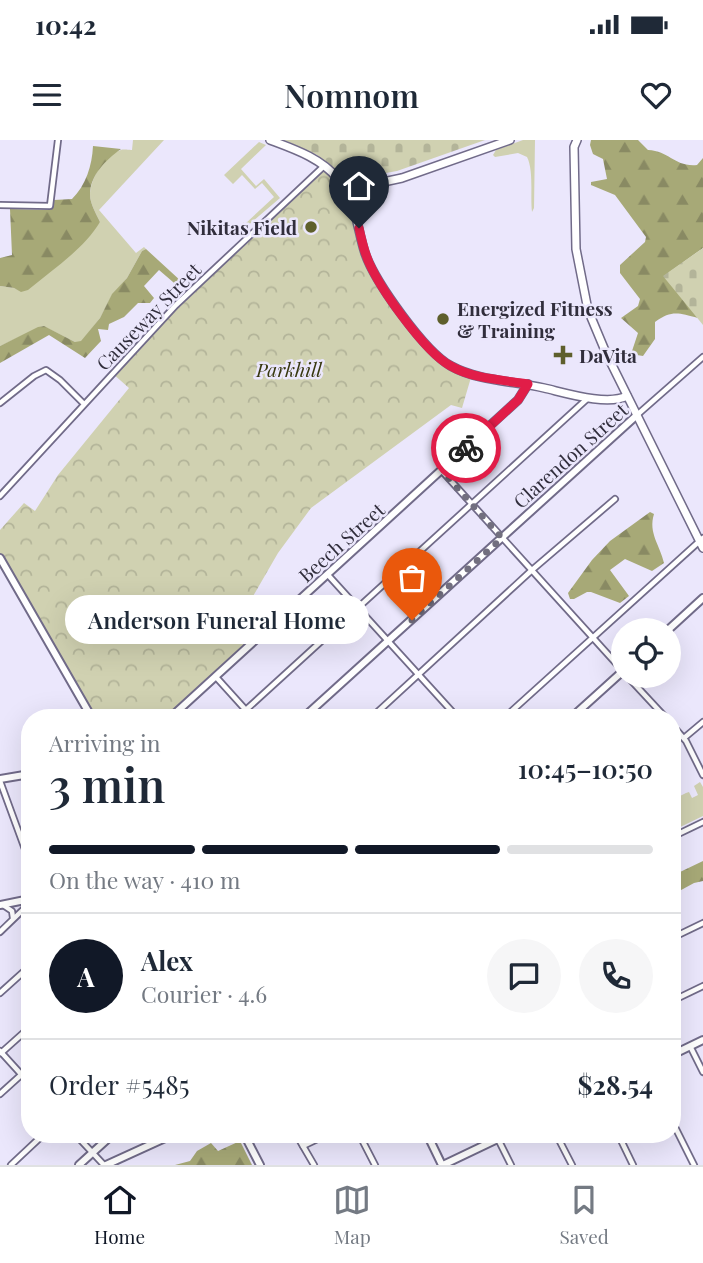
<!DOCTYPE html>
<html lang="en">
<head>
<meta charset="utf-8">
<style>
	:root { --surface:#fff; --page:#f6f6f7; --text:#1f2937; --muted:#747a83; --line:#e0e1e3; --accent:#111827 }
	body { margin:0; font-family:"Playfair Display",serif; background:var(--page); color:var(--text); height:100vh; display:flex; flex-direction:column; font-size:26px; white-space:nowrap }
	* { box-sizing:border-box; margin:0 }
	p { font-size:23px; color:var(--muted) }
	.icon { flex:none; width:38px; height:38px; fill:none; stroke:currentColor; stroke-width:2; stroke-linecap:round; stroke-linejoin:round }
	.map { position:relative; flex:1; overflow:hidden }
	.drawer { position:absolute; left:21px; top:569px; width:660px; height:434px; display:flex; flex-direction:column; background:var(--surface); border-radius:28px; box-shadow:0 7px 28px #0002 }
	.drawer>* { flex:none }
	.controls { position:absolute; left:611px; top:478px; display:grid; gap:14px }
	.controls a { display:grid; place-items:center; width:70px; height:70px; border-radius:50%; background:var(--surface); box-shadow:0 7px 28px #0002; font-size:35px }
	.pin { position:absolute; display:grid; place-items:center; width:60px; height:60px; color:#fff; margin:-72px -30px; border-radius:50% 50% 50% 0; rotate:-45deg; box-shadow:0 0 7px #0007 }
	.pin .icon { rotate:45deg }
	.courier { position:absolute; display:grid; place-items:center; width:70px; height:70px; margin:-35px; border:5px solid #e11d48; border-radius:50%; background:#fff; color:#222; box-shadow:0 2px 9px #0007 }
	.bubble { position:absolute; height:49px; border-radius:24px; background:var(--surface); box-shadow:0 7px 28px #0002; font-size:23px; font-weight:600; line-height:49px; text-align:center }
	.headline em { font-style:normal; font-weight:600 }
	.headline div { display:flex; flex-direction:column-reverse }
	.headline { display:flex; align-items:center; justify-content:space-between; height:119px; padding:0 28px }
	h1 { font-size:46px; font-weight:600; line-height:52px }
	.bar { display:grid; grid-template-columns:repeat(4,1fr); gap:10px 7px; align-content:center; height:84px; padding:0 28px }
	.bar i { height:9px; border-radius:5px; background:var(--line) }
	.bar .selected { background:var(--accent) }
	.bar p { grid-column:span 4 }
	.line { display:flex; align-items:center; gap:18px; padding:0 28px; border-top:2px solid var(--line) }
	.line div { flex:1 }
	.round { display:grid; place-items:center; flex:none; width:74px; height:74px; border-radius:37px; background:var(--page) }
	.status { display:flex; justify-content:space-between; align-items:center; height:49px; padding:0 35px; background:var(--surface); direction:ltr }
	.status svg { height:19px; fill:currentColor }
	header { display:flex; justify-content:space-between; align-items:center; height:91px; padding:0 28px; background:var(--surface); font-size:32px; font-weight:600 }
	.tab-bar { display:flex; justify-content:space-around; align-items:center; height:98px; border-top:2px solid var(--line); background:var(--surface); font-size:19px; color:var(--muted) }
	.tab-bar a { display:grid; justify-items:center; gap:4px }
	.tab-bar .selected { color:var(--accent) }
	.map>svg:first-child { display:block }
</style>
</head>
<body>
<div class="status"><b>10:42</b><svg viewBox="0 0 49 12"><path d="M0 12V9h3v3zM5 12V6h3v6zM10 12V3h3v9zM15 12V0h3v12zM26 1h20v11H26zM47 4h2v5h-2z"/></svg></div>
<header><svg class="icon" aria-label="menu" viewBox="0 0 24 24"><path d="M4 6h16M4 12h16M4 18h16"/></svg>Nomnom<svg class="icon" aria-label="heart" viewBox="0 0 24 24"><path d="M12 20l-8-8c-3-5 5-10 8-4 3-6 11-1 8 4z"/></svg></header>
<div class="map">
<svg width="703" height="1025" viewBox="0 0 703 1025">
	<defs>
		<pattern id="forest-firs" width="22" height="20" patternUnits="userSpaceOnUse" patternTransform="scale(1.75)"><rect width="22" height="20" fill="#a7a977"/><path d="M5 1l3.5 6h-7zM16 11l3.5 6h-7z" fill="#898a63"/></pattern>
		<pattern id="cemetery-stones" width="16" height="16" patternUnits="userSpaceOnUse" patternTransform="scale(1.75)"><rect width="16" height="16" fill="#d0d1b1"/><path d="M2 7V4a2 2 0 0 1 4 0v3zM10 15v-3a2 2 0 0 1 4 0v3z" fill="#b3b499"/></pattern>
		<pattern id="park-crowns" width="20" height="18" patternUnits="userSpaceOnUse" patternTransform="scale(1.75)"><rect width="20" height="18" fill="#d0d1b1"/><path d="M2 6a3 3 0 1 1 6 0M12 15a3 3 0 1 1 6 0" fill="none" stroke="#b3b499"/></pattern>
	</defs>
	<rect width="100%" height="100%" fill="#ebe7fc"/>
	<g fill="#d0d1b1">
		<path d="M133,0h31l-65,70 37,43 8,-6 2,2 -4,2 -15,27 -15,17 -12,23 -19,24h-6l-32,-16 -43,20v-60l14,2 7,3 79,-69c-4,-8 -10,-19 -10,-27 0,-16 15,-41 31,-45 1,-1 10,0 11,0z"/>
		<path d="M523,0h12l-1,68 -2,4c-2,-16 2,-41 -5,-55l-9,-4 -23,4 -2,-2 3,-5z"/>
		<path d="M259,2l7,3 -25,24 15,17 8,-7 16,19 -35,30 -2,-6 2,2 29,-27 -12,-14 -7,6 -13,-14 -9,9 -9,-9z"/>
		<path d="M700,642l3,5v29l-29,14 -2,-12 3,-2 -3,-5v-11l14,-7 3,-1 3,6 6,-3 -4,-9z"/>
	</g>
	<g fill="url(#forest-firs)">
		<path d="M591,0h47l10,10c22,1 26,17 49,15l6,-7v90l-39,28 34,42c-20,-5 -26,-8 -43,4v17l-12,17 -12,-2 7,-21 -17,-15 17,-12 2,-7 -20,-26v-8l25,-23 1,-5 -31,-42 -24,-10v-3l16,-3 -4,-20 -10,-5 -3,-9z"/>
		<path d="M93,6l28,3c-15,11 -31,26 -31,46 0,8 6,19 10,27 -16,27 -48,48 -72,68l-7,2 -7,-4 -14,-2v-28l12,-3 -2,-46 40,1 3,-3 1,-7 18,-1c14,-14 20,-33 21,-53z"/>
		<path d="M146,109l36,33 -2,6 -21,-18 -15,16 10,12 -4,5h-12l-14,14 -15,7 -1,6 -10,-1 3,12 -16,17 -36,-23 -49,28v-17l38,-19 6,-1 31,16 6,-1 19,-23 12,-24 15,-16 15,-27z"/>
		<path d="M650,372l4,2c-6,19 6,31 10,49l-12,8 -27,-12 -15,11 19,26 -9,7 -29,-11h-4l-13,7h-4l-2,-6 24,-33 18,-19z"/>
		<path d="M703,721v20l-9,2 -22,12v-27l8,4z"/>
		<path d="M240,1001l12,24h-77l15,-4 7,-10 14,-8 7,8z"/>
	</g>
	<g fill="url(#cemetery-stones)">
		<path d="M284,0h201l-88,31 -39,7 -20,-4 -21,-19z"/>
		<path d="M703,108v77l-40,-49z"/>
	</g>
	<path fill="url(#park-crowns)" d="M325,25l15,16 22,61 18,41 61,76 31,15 -10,34 -11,-3 -140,103 -33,45 -26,45 25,22 -107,97h-78l-92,-159v-28l24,-27 11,8 23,-36 71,-87 -17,-15 77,-80z"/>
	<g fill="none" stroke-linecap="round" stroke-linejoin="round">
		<defs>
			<g id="minor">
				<path d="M0,65l50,1 8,-66"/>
				<path d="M0,263l34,-27 12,-6 14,10 23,23"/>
				<path d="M637,275l66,-58"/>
				<path d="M442,331l181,200"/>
				<path d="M0,356l176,-191 148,-139"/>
				<path d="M328,435l130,143"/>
				<path d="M627,536l39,42"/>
				<path d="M216,537l37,41"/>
				<path d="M237,578l351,-320"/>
				<path d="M371,578l161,-148 83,-71"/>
				<path d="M504,578l199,-180"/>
				<path d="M672,585l14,16 17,34"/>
				<path d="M684,598l19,-16"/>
				<path d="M0,641l30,82"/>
				<path d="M672,697l31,-15"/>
				<path d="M3,765l9,6 1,7"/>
				<path d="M0,792l30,-29"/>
				<path d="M672,798l31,-15"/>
				<path d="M0,853l30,-27"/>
				<path d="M672,861l31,-15"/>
				<path d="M690,906l13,26"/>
				<path d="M0,911l30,33"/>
				<path d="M1,913l29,-26"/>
				<path d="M0,954l21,-19"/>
				<path d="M672,981l22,44"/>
				<path d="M75,994l29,31"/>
				<path d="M296,994l18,31"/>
				<path d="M359,994l16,31"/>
				<path d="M556,994l16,31"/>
				<path d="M618,994l15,31"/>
				<path d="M498,999l13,26"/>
				<path d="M303,1006l25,-12"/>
				<path d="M11,1025l33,-31"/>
			</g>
			<g id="tertiary">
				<path d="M0,418l92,160"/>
				<path d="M668,490l35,-32"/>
				<path d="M170,578l348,-318 10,-16"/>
				<path d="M303,578l334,-303"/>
				<path d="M571,578l52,-47"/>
				<path d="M0,639l30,-5"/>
				<path d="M0,765l30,-6"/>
				<path d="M672,915l31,-15"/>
				<path d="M244,994l16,31"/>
				<path d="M427,994l15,31"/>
				<path d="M79,1025l34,-31"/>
				<path d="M106,1025l68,-31"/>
				<path d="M443,1025l65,-31"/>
			</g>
			<g id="secondary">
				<path d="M270,0c24,9 51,18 68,39 18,21 19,49 27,74 10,29 60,99 86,113 27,15 63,15 93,22 22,5 63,18 83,8"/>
				<path d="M577,0l-3,7 2,102 12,61 18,43 97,195"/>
				<path d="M346,50l56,-12 108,-38"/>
			</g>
		</defs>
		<use href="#minor" stroke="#716b89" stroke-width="8"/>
		<use href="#tertiary" stroke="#716b89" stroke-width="10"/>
		<use href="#secondary" stroke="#716b89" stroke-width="10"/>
		<use href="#minor" stroke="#fff" stroke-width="4.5"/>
		<use href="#tertiary" stroke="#fff" stroke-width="6"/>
		<use href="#secondary" stroke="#fff" stroke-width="7"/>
	</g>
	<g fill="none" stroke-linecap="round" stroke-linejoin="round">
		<path stroke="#726f7f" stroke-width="7" stroke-dasharray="0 12.6" d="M412,480l90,-82 -60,-67 24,-23"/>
		<path stroke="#e11d48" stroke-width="9" d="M359,88c3,14 6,28 13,41 13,26 53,82 77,96 23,14 54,15 79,19l-10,16 -52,48"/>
	</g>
	<g fill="#5e5f2c" stroke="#ebe7fc" stroke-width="2.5">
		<circle cx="311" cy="87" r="7"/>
		<circle cx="443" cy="179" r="7"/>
		<path d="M559.5 204.5h7v7h7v7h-7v7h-7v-7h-7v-7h7z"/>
	</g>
	<g text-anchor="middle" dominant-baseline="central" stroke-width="5" stroke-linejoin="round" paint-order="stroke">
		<g font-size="19" font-weight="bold" fill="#312e3c" stroke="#ebe7fc" text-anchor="start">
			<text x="297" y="87" text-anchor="end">Nikitas Field</text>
			<text x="457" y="168">Energized Fitness<tspan x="457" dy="22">&amp; Training</tspan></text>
			<text x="579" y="215">DaVita</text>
		</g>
		<g font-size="19" fill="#312e3c" stroke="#ebe7fc">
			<text transform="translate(148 176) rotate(-46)">Causeway Street</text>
			<text transform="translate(570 315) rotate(-42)">Clarendon Street</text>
			<text transform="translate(341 402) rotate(-42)">Beech Street</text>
		</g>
		<g font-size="19" font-style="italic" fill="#383810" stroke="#ebe7fc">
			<text x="289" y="229">Parkhill</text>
		</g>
	</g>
</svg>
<div class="controls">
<a><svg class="icon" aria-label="locate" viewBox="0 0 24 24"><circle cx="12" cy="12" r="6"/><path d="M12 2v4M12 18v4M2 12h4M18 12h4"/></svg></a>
</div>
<div class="pin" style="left:412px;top:480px;background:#ea580c"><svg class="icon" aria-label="bag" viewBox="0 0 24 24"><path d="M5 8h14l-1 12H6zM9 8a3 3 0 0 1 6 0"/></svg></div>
<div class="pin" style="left:359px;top:88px;background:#1f2937"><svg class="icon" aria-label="home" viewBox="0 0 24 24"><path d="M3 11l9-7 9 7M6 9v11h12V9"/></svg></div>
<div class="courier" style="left:466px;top:308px"><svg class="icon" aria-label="bike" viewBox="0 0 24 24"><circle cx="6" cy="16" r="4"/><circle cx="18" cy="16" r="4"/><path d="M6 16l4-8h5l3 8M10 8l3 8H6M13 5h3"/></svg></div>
<div class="bubble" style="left:65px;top:455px;width:304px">Anderson Funeral Home</div>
<section class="drawer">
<div class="headline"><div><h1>3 min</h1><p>Arriving in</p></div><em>10:45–10:50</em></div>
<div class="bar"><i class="selected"></i><i class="selected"></i><i class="selected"></i><i></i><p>On the way · 410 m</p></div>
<div class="line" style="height:126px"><b class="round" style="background:var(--accent);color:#fff">A</b><div><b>Alex</b><p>Courier · 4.6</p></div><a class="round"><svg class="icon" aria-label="chat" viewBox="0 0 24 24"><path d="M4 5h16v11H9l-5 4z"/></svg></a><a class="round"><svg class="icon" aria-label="phone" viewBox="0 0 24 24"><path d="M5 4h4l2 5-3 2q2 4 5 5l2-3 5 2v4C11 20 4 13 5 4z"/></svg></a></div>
<div class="line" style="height:91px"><div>Order #5485</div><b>$28.54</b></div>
</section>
</div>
<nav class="tab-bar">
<a class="selected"><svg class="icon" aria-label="home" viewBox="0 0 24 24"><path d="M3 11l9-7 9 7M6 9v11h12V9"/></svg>Home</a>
<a><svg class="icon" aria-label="map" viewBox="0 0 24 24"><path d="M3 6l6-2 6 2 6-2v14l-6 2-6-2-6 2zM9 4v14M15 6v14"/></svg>Map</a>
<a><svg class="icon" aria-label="saved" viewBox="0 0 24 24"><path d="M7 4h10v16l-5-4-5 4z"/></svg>Saved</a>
</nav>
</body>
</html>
